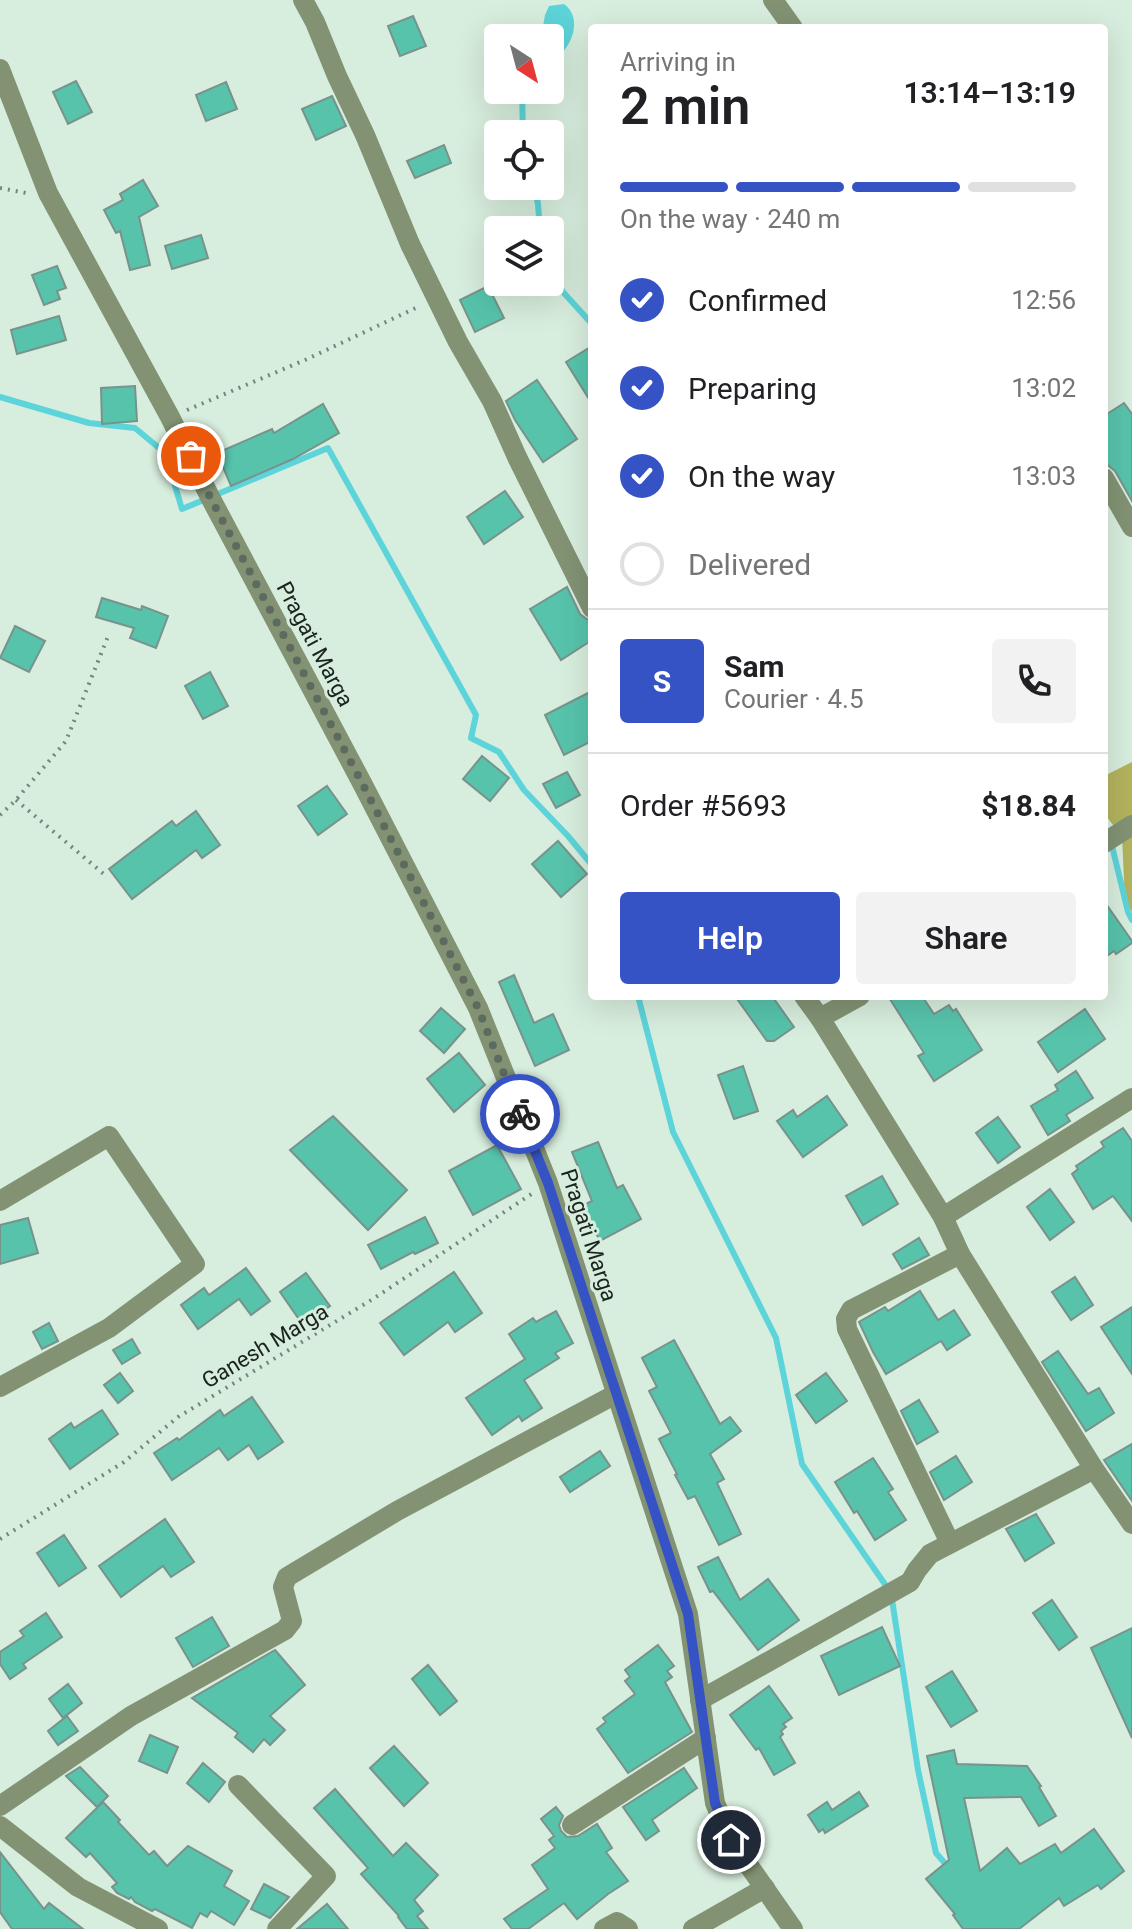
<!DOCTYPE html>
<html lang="en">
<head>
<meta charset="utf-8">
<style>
	:root { --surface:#fff; --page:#f2f2f2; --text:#202124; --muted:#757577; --line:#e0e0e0; --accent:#3653c5 }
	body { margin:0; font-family:Roboto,sans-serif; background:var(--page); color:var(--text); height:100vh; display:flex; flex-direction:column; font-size:30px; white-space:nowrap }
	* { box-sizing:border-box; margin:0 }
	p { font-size:26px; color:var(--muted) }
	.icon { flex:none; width:44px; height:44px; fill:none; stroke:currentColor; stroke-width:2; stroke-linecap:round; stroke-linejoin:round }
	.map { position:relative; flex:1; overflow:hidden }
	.details { position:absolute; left:588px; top:24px; width:520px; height:976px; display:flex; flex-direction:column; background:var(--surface); border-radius:8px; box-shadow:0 8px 32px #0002 }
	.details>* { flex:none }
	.needle { width:52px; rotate:144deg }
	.fabs { position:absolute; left:484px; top:24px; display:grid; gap:16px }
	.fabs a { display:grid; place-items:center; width:80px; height:80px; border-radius:8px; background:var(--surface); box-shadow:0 8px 32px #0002; font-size:40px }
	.pin { position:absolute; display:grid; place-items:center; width:68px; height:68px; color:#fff; margin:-34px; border:4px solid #fff; border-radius:50%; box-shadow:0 2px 8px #0007 }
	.courier { position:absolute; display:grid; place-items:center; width:80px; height:80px; margin:-40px; border:6px solid #3653c5; border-radius:50%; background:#fff; color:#222; box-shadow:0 2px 10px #0007 }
	.overview em { font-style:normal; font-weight:600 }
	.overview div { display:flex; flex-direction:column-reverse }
	.overview { display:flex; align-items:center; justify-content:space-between; height:136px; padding:0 32px }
	h1 { font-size:52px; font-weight:600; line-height:60px }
	.bar { display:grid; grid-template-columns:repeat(4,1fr); gap:12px 8px; align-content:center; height:96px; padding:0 32px }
	.bar i { height:10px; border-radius:6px; background:var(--line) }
	.bar .current { background:var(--accent) }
	.bar p { grid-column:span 4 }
	.line { display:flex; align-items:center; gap:20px; padding:0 32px; border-top:2px solid var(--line) }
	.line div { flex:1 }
	.round { display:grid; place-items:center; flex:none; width:84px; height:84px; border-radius:8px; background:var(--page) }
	ol { padding:0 32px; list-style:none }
	li { display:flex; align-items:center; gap:24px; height:88px }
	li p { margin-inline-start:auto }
	li .icon { padding:8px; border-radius:50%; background:var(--accent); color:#fff; stroke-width:4 }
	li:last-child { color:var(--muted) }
	li i { width:44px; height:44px; border:4px solid var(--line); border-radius:50% }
	.cta { display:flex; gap:16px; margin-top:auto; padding:16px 32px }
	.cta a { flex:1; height:92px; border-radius:8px; background:var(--accent); color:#fff; font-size:32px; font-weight:600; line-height:92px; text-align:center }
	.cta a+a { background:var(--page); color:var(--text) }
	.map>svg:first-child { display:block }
</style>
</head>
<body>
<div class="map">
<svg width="1132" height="1929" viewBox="0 0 1132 1929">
	<rect width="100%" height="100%" fill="#d7eddd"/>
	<path fill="#b3b25e" d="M1132,762v150l-7,-11 -3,-64 -18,-24v-37z"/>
	<path fill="#5dd4d9" d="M564,4c21,15 6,49 -14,58v-24h-9l4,-23 4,-9z"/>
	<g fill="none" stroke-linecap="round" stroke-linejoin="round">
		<g stroke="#5dd4d9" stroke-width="6">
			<path d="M522,90l1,44"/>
			<path d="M534,186l4,18 2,26"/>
			<path d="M550,264l13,28 29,32"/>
			<path d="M0,397l89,26 46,5 30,25 17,56 146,-61 148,267 -5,23 28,14 25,38 44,46 24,29"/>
			<path d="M1112,846l16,66 4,8"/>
			<path d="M638,996l35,136 103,206 26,126 89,129 27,177 18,83 14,16"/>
		</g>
	</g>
	<g fill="#57c3ab" stroke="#78938c" stroke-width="2">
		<path d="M413,16l13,30 -26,10 -12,-30z"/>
		<path d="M76,81l16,31 -24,12 -15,-32z"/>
		<path d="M226,82l11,27 -31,12 -10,-26z"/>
		<path d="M332,96l14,30 -30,14 -14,-31z"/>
		<path d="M444,145l7,18 -36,15 -8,-17z"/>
		<path d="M143,180l15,26 -19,11 11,48 -20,5 -10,-39 -4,2 -12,-23 19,-10 -3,-6z"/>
		<path d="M201,235l7,23 -36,11 -7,-23z"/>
		<path d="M57,266l9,22 -9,3 3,8 -16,6 -12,-30z"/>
		<path d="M488,286l16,32 -29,14 -15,-32z"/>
		<path d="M59,316l7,24 -49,14 -6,-24z"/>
		<path d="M592,346v58l-26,-42z"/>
		<path d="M537,380l40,59 -34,23 -28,-42 -9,-19z"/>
		<path d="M135,386l2,35 -35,3 -1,-36z"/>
		<path d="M1124,403l8,11v87l-17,-30 -11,-9v-46z"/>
		<path d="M323,404l16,29 -46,26 -62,27 -14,-33 55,-24 2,4z"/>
		<path d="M505,491l18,26 -39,27 -17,-27z"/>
		<path d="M567,587l13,27 8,6 4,7v13l-31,20 -31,-51z"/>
		<path d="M102,598l39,12 1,-4 26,10 -12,32 -26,-10 4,-10 -38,-11z"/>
		<path d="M15,626l30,15 -16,31 -29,-14z"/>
		<path d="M210,672l18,34 -25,13 -18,-33z"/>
		<path d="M592,691v50l-28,14 -19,-40z"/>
		<path d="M482,756l27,22 -19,23 -27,-22z"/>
		<path d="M567,772l13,23 -24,13 -13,-24z"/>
		<path d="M327,786l20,28 -29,21 -20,-29z"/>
		<path d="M196,811l24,34 -18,13 -6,-8 -64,49 -23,-30 63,-48 4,5z"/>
		<path d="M558,841l29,33 -26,23 -29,-33z"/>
		<path d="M1104,901l28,40v2l-16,11 -2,-3 -10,7z"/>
		<path d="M514,975l20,48 19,-9 16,36 -34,16 -36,-84z"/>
		<path d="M735,996h37l22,31 -20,14h-7z"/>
		<path d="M888,996h34l12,18 15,-9 4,6 3,-2 26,41 -48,31 -16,-25 6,-3z"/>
		<path d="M441,1008l24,21 -21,24 -24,-22z"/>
		<path d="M1085,1009l20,30 -47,33 -20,-30z"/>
		<path d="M459,1053l26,32 -31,27 -27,-33z"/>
		<path d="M743,1066l15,45 -24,8 -16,-44z"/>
		<path d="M1076,1071l17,27 -27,17 4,6 -22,14 -17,-29 27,-16 -3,-5z"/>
		<path d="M827,1096l20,29 -44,32 -26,-36 16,-11 4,7z"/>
		<path d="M333,1116l74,74 -39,40 -78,-80z"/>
		<path d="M998,1117l22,30 -22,16 -22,-30z"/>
		<path d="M1123,1128l9,13v80l-19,-25 -20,13 -21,-35 6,-5 -2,-3 28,-19 -3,-5z"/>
		<path d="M598,1142l19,46 6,-3 18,34 -41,22 -18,-35 10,-5 -20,-49z"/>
		<path d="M497,1145l24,44 -48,26 -24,-44z"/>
		<path d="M882,1176l16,28 -35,21 -17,-29z"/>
		<path d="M1050,1189l24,33 -24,18 -23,-33z"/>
		<path d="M425,1217l13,26 -23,11 -2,-2 -32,17 -13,-24z"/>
		<path d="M28,1218l10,35 -38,11v-39z"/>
		<path d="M919,1238l10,17 -27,14 -9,-15z"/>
		<path d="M246,1268l24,33 -19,14 -12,-16 -41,30 -17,-24 23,-17 5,7z"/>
		<path d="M454,1272l28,41 -27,19 -7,-10 -44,33 -24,-32z"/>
		<path d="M306,1273l24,33 -27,19 -23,-33z"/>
		<path d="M1075,1277l18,28 -22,15 -19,-28z"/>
		<path d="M920,1291l18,29 16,-10 16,25 -23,15 -6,-9 -55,33 -13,-22 -14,-30 26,-15 3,4z"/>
		<path d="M1132,1307v67l-31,-47z"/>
		<path d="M556,1311l17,32 -18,10 4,5 -35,22 18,28 -20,13 -3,-5 -27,19 -26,-37 59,-39 -16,-25 24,-16 3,4z"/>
		<path d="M49,1323l9,18 -16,8 -9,-17z"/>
		<path d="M132,1339l8,14 -18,11 -9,-14z"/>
		<path d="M674,1340l46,84 10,-7 11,14 -31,23 14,25 -7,4 24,51 -22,11 -24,-49 -7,3 -13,-24 2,-1 -18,-35 12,-6 -22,-42 8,-4 -15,-29z"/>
		<path d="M1058,1351l30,43 11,-6 15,25 -28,18 -44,-69z"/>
		<path d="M120,1373l13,18 -15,12 -14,-18z"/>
		<path d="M826,1373l21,28 -31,22 -20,-28z"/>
		<path d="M252,1397l31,45 -25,17 -9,-14 -21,15 -9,-12 -47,32 -18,-27 23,-15 2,2 41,-30 4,6z"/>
		<path d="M919,1400l19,32 -21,12 -16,-33z"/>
		<path d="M102,1410l16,24 -48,35 -21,-30 22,-16 3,5z"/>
		<path d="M1132,1444v57l-28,-41z"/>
		<path d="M600,1451l10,15 -40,26 -10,-15z"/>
		<path d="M956,1456l16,26 -28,18 -14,-28z"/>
		<path d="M873,1458l20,31 -5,3 18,28 -31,20 -18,-29 -3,2 -19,-31z"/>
		<path d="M1036,1514l18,29 -29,18 -19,-32z"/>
		<path d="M165,1519l29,43 -23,15 -8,-11 -42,31 -22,-31z"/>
		<path d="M64,1535l22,33 -27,18 -22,-33z"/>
		<path d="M718,1557l22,43 28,-21 31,41 -41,30 -45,-59 -3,1 -12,-25z"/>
		<path d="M1052,1600l25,37 -18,13 -26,-37z"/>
		<path d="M46,1613l16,24 -39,27 3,4 -16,11 -10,-15v-12l24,-16 -4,-5z"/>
		<path d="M212,1617l17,29 -36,21 -17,-29z"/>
		<path d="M882,1627l18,39 -61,29 -18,-39z"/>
		<path d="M1132,1628v110l-41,-90z"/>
		<path d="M658,1645l16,21 -7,5 5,6 -7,5 27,50 -64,41 -31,-44 9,-7 -3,-4 32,-24 -10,-13 5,-4 -5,-7z"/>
		<path d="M275,1650l30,35 -35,31 15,14 -15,15 -6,-6 -11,13 -18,-15 3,-4 -46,-35z"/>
		<path d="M428,1665l29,36 -17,14 -28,-36z"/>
		<path d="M952,1671l25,40 -26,16 -25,-40z"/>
		<path d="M68,1684l14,19 -19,15 -14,-19z"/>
		<path d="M769,1686l23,32 -9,6 3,3 -5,4 2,3 -3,3 15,26 -21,12 -15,-27 -3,2 -26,-35z"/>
		<path d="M67,1716l11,15 -20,14 -10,-14z"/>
		<path d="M150,1735l28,12 -11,26 -28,-12z"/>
		<path d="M394,1746l34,37 -24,23 -34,-38z"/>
		<path d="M954,1750l3,14 70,2 14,20 -2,1 17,29 -17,10 -18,-29 -57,1 16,73 27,-23 13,16 35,-20 6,9 33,-24 30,42 -23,18 -3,-4 -34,21 -5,-8 -40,31h-56l-10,-14 2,-1 -29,-35 23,-19 -22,-104z"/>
		<path d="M203,1763l22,19 -16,20 -22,-19z"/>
		<path d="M80,1767l28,29 -11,11 -31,-31z"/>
		<path d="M684,1768l13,20 -45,32 7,11 -13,9 -23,-33z"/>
		<path d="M335,1789l58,67 13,-13 32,32 -24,25 9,11 -6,5 11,13h-21l-9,-12 1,-1 -38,-42 7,-6 -54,-60z"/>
		<path d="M859,1792l9,14 -43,27 -2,-4 -4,3 -11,-17 19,-13 5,8z"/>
		<path d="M103,1802l17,18 -2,2 31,33 5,-4 13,15 21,-20 44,25 -8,15 25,15 -15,24 -23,-14 -4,6 -7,-4 -8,15 -37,-19 -3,2 -17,-9 -4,-5 -2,2 -12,-6 -5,-6 5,-4 -27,-30 -4,4 -20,-19z"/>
		<path d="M556,1807l7,9 -4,9 2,6 6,6 11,-1 19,-12 15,24 -6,4 22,29 -20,13 -31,25 -13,-16 -36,26h-16l-8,-10 44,-30 -16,-24 23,-17 -6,-8 5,-4 -13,-17z"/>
		<path d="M0,1852l44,57 5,-6 34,26h-71l-12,-17z"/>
		<path d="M264,1884l25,13 -19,21 -19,-9z"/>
		<path d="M327,1904l21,25h-51z"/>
	</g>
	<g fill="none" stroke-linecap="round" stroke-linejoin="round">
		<g stroke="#75857a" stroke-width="4" stroke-dasharray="2 6" stroke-linecap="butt">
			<path d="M0,188l26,5"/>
			<path d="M187,410l118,-50 115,-54"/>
			<path d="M16,800l89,75"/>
			<path d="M0,815l16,-15 50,-59 43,-107"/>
			<path d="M0,1539l124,-77 54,-45 195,-118 160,-106"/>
		</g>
		<g stroke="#829273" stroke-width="20">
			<path d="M303,0l12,22 22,54 28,59 45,109 48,98 34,59 25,56 75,151"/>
			<path d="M773,0l20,28"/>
			<path d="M0,69l48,124 122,224 40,80 152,286 116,225 70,175 140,431 27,189 16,37 62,89"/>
			<path d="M1104,478l28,49"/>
			<path d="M1104,843l28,-18"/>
			<path d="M804,996l16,22 123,199 17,37 134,215 38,55"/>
			<path d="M820,1018l40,-22"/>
			<path d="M0,1201l109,-65 86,128 -86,64 -109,59"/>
			<path d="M943,1217l189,-119"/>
			<path d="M950,1543l-103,-214 -1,-10 5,-9 109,-56"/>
			<path d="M700,1700l210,-118 7,-12 13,-16 164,-85"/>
			<path d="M238,1785l88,91 -49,53"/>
			<path d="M0,1806l131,-90 154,-86 7,-9 -9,-34 4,-10 110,-66 219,-117"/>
			<path d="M572,1825l134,-87"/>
			<path d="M0,1826l78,61 80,42"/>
			<path d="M604,1929l13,-7 11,7"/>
			<path d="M693,1929l72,-41"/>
		</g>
	</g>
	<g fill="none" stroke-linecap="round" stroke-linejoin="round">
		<path stroke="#5c6a60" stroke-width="8" stroke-dasharray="0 14.4" d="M191,456l19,41 152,286 116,225 42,106"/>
		<path stroke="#3653c5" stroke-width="10" d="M520,1114l28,69 140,431 27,189 16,37"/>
	</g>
	<g text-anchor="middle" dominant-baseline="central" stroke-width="6" stroke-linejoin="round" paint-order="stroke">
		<g font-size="22" fill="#1a231d" stroke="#d7eddd">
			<text transform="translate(315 644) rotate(62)">Pragati Marga</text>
			<text transform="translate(589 1235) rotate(72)">Pragati Marga</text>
			<text transform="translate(265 1346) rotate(-31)">Ganesh Marga</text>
		</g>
	</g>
</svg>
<div class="fabs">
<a><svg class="needle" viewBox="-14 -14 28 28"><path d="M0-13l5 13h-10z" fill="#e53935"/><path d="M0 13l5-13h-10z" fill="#757577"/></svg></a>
<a><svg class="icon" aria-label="locate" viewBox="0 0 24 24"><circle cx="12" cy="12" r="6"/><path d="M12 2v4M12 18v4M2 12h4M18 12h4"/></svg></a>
<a><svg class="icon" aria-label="layers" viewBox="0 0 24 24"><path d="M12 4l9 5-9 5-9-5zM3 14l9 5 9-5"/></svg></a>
</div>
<div class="pin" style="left:191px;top:456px;background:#ea580c"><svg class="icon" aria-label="bag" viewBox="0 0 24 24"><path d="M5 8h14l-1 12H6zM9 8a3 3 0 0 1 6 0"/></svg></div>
<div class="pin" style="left:731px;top:1840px;background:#1f2937"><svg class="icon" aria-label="home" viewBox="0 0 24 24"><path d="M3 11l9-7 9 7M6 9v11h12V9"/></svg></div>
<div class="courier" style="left:520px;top:1114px"><svg class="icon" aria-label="bike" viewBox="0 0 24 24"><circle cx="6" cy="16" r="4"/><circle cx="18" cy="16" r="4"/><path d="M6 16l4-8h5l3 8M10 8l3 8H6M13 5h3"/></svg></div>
<section class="details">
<div class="overview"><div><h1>2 min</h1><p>Arriving in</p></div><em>13:14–13:19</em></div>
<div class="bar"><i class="current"></i><i class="current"></i><i class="current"></i><i></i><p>On the way · 240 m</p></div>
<ol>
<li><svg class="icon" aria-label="check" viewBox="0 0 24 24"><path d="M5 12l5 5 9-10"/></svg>Confirmed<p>12:56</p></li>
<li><svg class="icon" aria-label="check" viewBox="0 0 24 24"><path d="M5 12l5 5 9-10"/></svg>Preparing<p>13:02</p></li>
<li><svg class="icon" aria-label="check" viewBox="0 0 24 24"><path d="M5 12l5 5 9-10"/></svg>On the way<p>13:03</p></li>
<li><i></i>Delivered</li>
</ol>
<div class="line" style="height:144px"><b class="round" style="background:var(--accent);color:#fff">S</b><div><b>Sam</b><p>Courier · 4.5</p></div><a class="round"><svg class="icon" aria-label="phone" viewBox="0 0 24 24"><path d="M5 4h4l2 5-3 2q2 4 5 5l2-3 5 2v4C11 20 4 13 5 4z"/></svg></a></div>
<div class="line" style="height:104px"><div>Order #5693</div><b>$18.84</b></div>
<div class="cta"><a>Help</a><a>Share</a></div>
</section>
</div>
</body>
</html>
